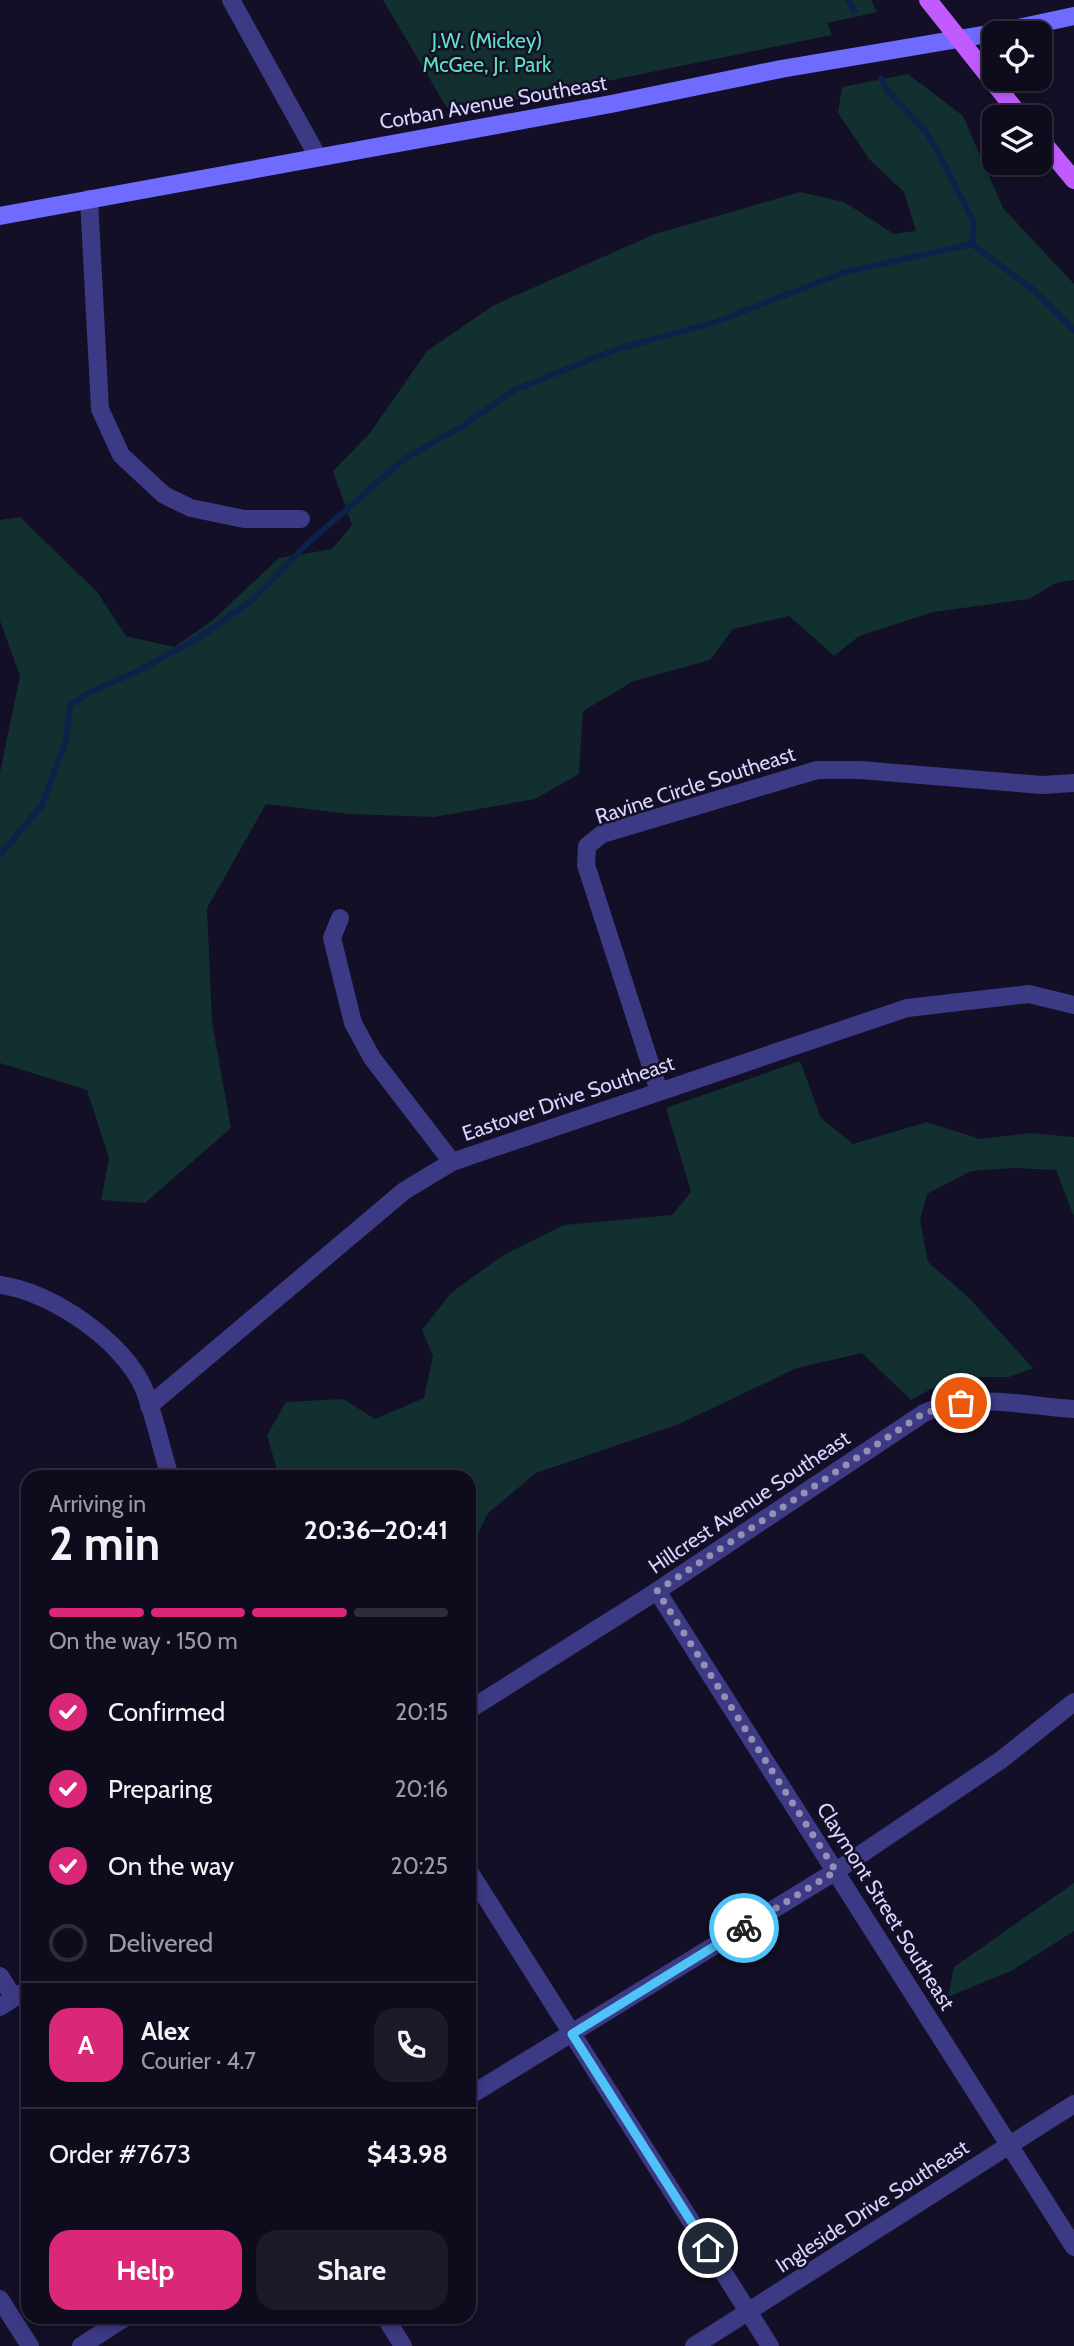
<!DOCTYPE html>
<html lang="en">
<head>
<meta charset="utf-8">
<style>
	:root { --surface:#0e0b1c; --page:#1c1929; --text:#f1f3f6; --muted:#9b9ba3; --line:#2e2b3b; --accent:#db2777 }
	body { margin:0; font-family:Cabin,sans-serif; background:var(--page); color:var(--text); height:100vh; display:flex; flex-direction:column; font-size:26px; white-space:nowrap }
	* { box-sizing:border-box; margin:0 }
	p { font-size:23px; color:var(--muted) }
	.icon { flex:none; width:38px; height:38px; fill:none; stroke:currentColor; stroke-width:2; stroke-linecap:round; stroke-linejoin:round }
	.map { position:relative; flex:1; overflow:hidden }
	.details { position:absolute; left:21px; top:1470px; width:455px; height:854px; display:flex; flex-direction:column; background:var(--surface); border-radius:21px; box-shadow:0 4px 10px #0003,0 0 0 2px var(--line) }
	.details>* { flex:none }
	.buttons { position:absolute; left:982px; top:21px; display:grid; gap:14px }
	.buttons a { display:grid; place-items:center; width:70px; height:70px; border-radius:14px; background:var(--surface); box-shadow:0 4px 10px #0003,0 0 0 2px var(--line); font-size:35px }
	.pin { position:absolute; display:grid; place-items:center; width:60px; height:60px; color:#fff; margin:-30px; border:4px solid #fff; border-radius:50%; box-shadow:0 2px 7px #0007 }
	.courier { position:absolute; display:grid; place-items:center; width:70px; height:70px; margin:-35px; border:5px solid #4fc3f7; border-radius:50%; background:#fff; color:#222; box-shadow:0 2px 9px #0007 }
	.head em { font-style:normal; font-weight:700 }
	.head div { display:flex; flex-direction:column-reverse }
	.head { display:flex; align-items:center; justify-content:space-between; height:119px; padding:0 28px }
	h1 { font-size:46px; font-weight:700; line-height:52px }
	.bar { display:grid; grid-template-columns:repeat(4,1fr); gap:10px 7px; align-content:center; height:84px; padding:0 28px }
	.bar i { height:9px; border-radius:5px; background:var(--line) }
	.bar .active { background:var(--accent) }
	.bar p { grid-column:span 4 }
	.line { display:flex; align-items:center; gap:18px; padding:0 28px; border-top:2px solid var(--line) }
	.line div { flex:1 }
	.round { display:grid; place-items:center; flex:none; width:74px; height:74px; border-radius:21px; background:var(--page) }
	ol { padding:0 28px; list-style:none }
	li { display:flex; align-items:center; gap:21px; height:77px }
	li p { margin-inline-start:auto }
	li .icon { padding:7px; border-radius:50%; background:var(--accent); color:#fff; stroke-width:4 }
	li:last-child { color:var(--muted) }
	li i { width:38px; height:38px; border:4px solid var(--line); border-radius:50% }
	.cta { display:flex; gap:14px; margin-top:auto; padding:14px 28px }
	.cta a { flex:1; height:80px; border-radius:21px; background:var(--accent); color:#fff; font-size:28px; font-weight:700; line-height:80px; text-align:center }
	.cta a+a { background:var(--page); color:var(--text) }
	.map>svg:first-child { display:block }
</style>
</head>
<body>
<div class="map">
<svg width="1074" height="2346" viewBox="0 0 1074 2346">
	<rect width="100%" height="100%" fill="#130f26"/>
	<g fill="#12302f">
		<path d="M383,0h488l6,12 -50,11 5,12 -372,76 -3,-5 -10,2z"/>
		<path d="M908,74l55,42 40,92 71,76v296l-18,3 -27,16 -96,13 -74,24 -25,20 -45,-40 -56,13 -23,31 -76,21 -51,30 -4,63 -44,25 -101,18 -84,-3 -84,-10 -59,104 5,114 19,106 -86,75 -44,-3 8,-42 -22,-68 -87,-27v-291l20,-96 -20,-55v-101l20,-3 77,75 29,44 48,11 39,-27 66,-62 53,-9 20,-24 -19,-54 37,-38 57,-82 67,-46 161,-71 145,-42 44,10 50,32 22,-3 -12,-39 -34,-32 -32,-47 4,-26z"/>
		<path d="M800,1061l21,57 32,26 74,-22 53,17 50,-6 44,4v80l-18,-47 -42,-2 -43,3 -44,23 -7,26 8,42 40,35 65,71 -24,9h-56l-42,23 -49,-47 -65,15 -118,56 -143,49 -48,40 -19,39v-75h-190l-12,-42 19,-33 57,-3 32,20 49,-21 9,-42 -11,-26 29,-37 54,-39 59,-29 108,-10 19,-23 -25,-84z"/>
		<path d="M1074,1883v48l-61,39 -65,27 6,-30z"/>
	</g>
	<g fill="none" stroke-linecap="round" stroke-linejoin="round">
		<g stroke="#0c2248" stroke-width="6">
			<path d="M848,0l6,11"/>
			<path d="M881,78l7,13 39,42 14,25 33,64 -2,22"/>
			<path d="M972,244l60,45 42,41"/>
			<path d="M0,855l42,-50 24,-64 4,-36 22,-14 44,-19 66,-36 51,-37 54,-55 97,-85 59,-33 51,-36 103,-41 96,-26 132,-51 127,-28"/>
		</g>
		<g stroke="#3d3a85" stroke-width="18">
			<path d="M231,0l87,157"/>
			<path d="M89,199l11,210 21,46 43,40 27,13 53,11h57"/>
			<path d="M340,918l-8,20 21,85 19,35 80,104"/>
			<path d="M659,1091l-73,-226 1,-19 15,-12 215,-64h43l182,15 32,-2"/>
			<path d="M0,1285c50,6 124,56 144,104 11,28 17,59 26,88"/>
			<path d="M149,1406l255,-215 48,-29 455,-154 122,-14 45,11"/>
			<path d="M657,1591l417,656"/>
			<path d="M469,1710l188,-119 267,-178c49,-22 99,-7 150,-4"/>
			<path d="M469,1871l301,475"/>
			<path d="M0,1976l14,22"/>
			<path d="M0,2007l28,-18"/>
			<path d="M469,2096l367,-225 165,-111 73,-58"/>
			<path d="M0,2299l30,47"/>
			<path d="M385,2317l18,29"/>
			<path d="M81,2346l45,-29"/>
			<path d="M694,2346l380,-242"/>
		</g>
		<g stroke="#6f6bff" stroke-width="18">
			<path d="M995,33l79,-17"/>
			<path d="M0,216l611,-112 170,-35 213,-36"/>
		</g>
		<g stroke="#c25bff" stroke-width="18">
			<path d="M928,0l93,117"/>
			<path d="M1040,139l34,41"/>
		</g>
	</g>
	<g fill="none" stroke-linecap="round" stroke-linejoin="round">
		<path stroke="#948fb3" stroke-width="7" stroke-dasharray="0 12.6" d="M744,1928l92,-57 -179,-280 267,-178 37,-10"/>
		<path stroke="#4fc3f7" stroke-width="9" d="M708,2248l-136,-214 172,-106"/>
	</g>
	<g text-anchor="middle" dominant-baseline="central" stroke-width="5" stroke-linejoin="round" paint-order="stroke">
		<g font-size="21" fill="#5fe0c0" stroke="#130f26">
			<text x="487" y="40">J.W. (Mickey)<tspan x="487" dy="24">McGee, Jr. Park</tspan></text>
		</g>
		<g font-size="21" fill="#d9d4ff" stroke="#130f26">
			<text transform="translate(493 102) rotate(-10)">Corban Avenue Southeast</text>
			<text transform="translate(695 785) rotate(-18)">Ravine Circle Southeast</text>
			<text transform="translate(568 1098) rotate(-19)">Eastover Drive Southeast</text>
			<text transform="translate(749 1502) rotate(-34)">Hillcrest Avenue Southeast</text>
			<text transform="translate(886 1906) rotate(58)">Claymont Street Southeast</text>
			<text transform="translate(872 2206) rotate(-33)">Ingleside Drive Southeast</text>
		</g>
	</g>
</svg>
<div class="buttons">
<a><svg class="icon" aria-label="locate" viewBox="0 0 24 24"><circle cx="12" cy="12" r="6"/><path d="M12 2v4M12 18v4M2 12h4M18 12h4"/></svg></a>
<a><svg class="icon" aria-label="layers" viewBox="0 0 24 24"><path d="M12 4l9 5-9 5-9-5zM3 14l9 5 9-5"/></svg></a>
</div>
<div class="pin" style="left:961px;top:1403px;background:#ea580c"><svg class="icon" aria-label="bag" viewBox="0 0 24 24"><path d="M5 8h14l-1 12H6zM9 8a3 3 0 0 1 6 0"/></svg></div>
<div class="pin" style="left:708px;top:2248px;background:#1f2937"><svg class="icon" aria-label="home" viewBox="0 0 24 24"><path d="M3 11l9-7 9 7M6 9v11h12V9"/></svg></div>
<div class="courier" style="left:744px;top:1928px"><svg class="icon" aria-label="bike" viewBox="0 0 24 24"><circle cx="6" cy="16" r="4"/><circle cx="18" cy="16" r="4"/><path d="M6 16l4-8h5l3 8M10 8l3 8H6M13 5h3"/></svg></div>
<section class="details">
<div class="head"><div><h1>2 min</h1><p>Arriving in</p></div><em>20:36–20:41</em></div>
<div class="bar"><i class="active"></i><i class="active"></i><i class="active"></i><i></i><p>On the way · 150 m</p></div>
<ol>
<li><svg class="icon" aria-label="check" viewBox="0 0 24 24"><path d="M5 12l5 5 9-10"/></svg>Confirmed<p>20:15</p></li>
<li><svg class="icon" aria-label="check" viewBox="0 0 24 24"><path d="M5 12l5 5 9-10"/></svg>Preparing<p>20:16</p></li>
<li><svg class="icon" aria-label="check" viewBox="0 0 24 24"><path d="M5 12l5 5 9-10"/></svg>On the way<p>20:25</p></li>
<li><i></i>Delivered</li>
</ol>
<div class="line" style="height:126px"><b class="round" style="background:var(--accent);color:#fff">A</b><div><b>Alex</b><p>Courier · 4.7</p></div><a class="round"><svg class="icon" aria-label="phone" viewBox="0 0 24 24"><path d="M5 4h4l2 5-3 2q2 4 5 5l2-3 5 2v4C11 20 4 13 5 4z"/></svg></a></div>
<div class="line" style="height:91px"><div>Order #7673</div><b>$43.98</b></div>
<div class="cta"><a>Help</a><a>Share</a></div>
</section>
</div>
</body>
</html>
